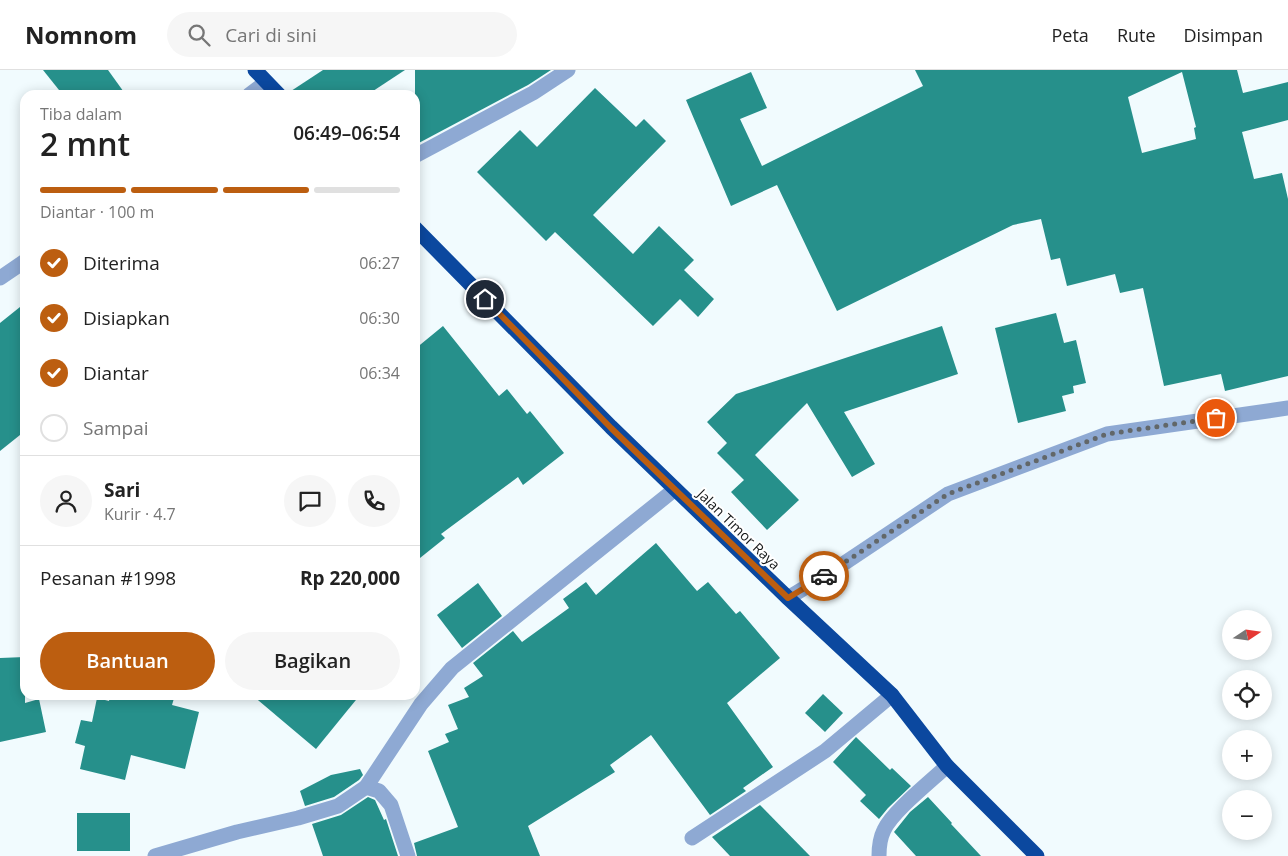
<!DOCTYPE html>
<html lang="id">
<head>
<meta charset="utf-8">
<style>
	:root { --surface:#fff; --page:#f6f6f6; --text:#222; --muted:#767676; --line:#e0e0e0; --accent:#bc5e10 }
	body { margin:0; font-family:"Open Sans",sans-serif; background:var(--page); color:var(--text); height:100vh; display:flex; flex-direction:column; font-size:19px; white-space:nowrap }
	* { box-sizing:border-box; margin:0 }
	p { font-size:16px; color:var(--muted) }
	.icon { flex:none; width:28px; height:28px; fill:none; stroke:currentColor; stroke-width:2; stroke-linecap:round; stroke-linejoin:round }
	.map { position:relative; flex:1; overflow:hidden }
	.drawer { position:absolute; left:20px; top:20px; width:400px; height:610px; display:flex; flex-direction:column; background:var(--surface); border-radius:15px; box-shadow:0 2px 12px #0003 }
	.drawer>* { flex:none }
	.needle { width:32px; rotate:77deg }
	.tools { position:absolute; left:1222px; top:540px; display:grid; gap:10px }
	.tools a { display:grid; place-items:center; width:50px; height:50px; border-radius:50%; background:var(--surface); box-shadow:0 2px 12px #0003; font-size:25px }
	.pin { position:absolute; display:grid; place-items:center; width:42px; height:42px; color:#fff; margin:-21px; border:2px solid #fff; border-radius:50%; box-shadow:0 1px 5px #0007 }
	.courier { position:absolute; display:grid; place-items:center; width:50px; height:50px; margin:-25px; border:4px solid #bc5e10; border-radius:50%; background:#fff; color:#222; box-shadow:0 1px 6px #0007 }
	.summary em { font-style:normal; font-weight:600 }
	.summary div { display:flex; flex-direction:column-reverse }
	.summary { display:flex; align-items:center; justify-content:space-between; height:85px; padding:0 20px }
	h1 { font-size:32px; font-weight:600; line-height:38px }
	.bar { display:grid; grid-template-columns:repeat(4,1fr); gap:8px 5px; align-content:center; height:60px; padding:0 20px }
	.bar i { height:6px; border-radius:4px; background:var(--line) }
	.bar .active { background:var(--accent) }
	.bar p { grid-column:span 4 }
	.line { display:flex; align-items:center; gap:12px; padding:0 20px; border-top:1px solid var(--line) }
	.line div { flex:1 }
	.round { display:grid; place-items:center; flex:none; width:52px; height:52px; border-radius:26px; background:var(--page) }
	ol { padding:0 20px; list-style:none }
	li { display:flex; align-items:center; gap:15px; height:55px }
	li p { margin-inline-start:auto }
	li .icon { padding:5px; border-radius:50%; background:var(--accent); color:#fff; stroke-width:4 }
	li:last-child { color:var(--muted) }
	li i { width:28px; height:28px; border:2px solid var(--line); border-radius:50% }
	.button { display:flex; gap:10px; margin-top:auto; padding:10px 20px }
	.button a { flex:1; height:58px; border-radius:30px; background:var(--accent); color:#fff; font-size:20px; font-weight:600; line-height:58px; text-align:center }
	.button a+a { background:var(--page); color:var(--text) }
	header { display:flex; align-items:center; gap:30px; box-sizing:border-box; height:70px; padding:0 25px; background:var(--surface); border-bottom:1px solid var(--line) }
	header strong { font-size:24px }
	nav { display:flex; gap:28px; margin-inline-start:auto; font-size:18px }
	.search { width:350px; height:45px; background:var(--page); display:flex; align-items:center; gap:12px; box-sizing:border-box; padding:0 18px; border-radius:28px; color:var(--muted); font-size:19px }
	.map>svg:first-child { display:block }
</style>
</head>
<body>
<header>
<strong>Nomnom</strong>
<div class="search"><svg class="icon" aria-label="search" viewBox="0 0 24 24"><circle cx="10" cy="10" r="6"/><path d="M15 15l6 6"/></svg>Cari di sini</div>
<nav><a>Peta</a><a>Rute</a><a>Disimpan</a></nav>
</header>
<div class="map">
<svg width="1288" height="786" viewBox="0 0 1288 786">
	<rect width="100%" height="100%" fill="#f1fbfe"/>
	<g fill="#26908b" fill-rule="evenodd">
		<path d="M43,0h65l18,25h-63z"/>
		<path d="M323,0h82l-38,25h-79v-2z"/>
		<path d="M415,0h136l-23,15 -113,60z"/>
		<path d="M915,0h322l6,23 45,-11v38l-46,12 12,47 28,-6 6,26v177l-63,15 -4,-17 -57,12 -21,-98 -23,5 -5,-19 -48,12 -7,-28 -9,2 -10,-41 -28,6 -176,86 -60,-126 -46,21 -45,-106 65,-28 16,36 -27,11 22,47 161,-80zM1182,2l14,55 -2,1 2,11 -54,14 -14,-56z"/>
		<path d="M595,18l41,39 8,-8 22,22 -73,74 40,39 26,-28 35,34 -10,10 30,29 -16,18 -18,-18 -27,27 -98,-94 -9,9 -69,-69 43,-42 17,17z"/>
		<path d="M25,233v128l-25,20v-128z"/>
		<path d="M1056,243l8,30 12,-3 10,43 -13,3 1,7 -12,3 4,15 -48,12 -23,-95z"/>
		<path d="M443,256l56,70 8,-7 20,25 3,-3 34,42 -41,32 -5,-8 -77,57 4,4 -30,24v-213z"/>
		<path d="M942,256l16,48 -114,38 31,52 -23,13 -45,-74 -52,52 44,45 -32,30 -36,-38 13,-12 -27,-27 10,-10 -20,-21 29,-28z"/>
		<path d="M656,473l41,48 11,-9 28,32 4,-3 40,47 -53,45 46,64 -30,21 3,3 -36,24 -59,-80 -41,30 5,7 -87,54 12,30h-123l-3,-13 44,-16 -30,-76 21,-9 -4,-8 13,-5 -10,-24 21,-8 -5,-9 19,-12 -10,-13 40,-32 9,11 47,-34 -6,-9 23,-17 10,13z"/>
		<path d="M478,513l24,33 -40,32 -25,-33z"/>
		<path d="M25,587v46l14,-4 7,33 -46,10v-84z"/>
		<path d="M823,624l20,19 -18,19 -20,-19z"/>
		<path d="M110,625h65l-3,10 27,7 -14,57 -54,-14 -6,25 -45,-11 5,-23 -10,-3 6,-23 11,2 5,-24 12,3z"/>
		<path d="M252,625h108l-44,54z"/>
		<path d="M856,667l34,33 2,-2 19,18 -23,22 -9,11 -19,-18 6,-6 -33,-33z"/>
		<path d="M360,699l3,6 -4,5 -25,17 -29,9 -5,-15 31,-16z"/>
		<path d="M368,727l7,3 9,20 2,-1 12,37h-75l-11,-32 29,-9z"/>
		<path d="M928,727l24,26 -1,1 30,32h-65l-22,-24 16,-20z"/>
		<path d="M760,735l50,51h-80l-18,-19z"/>
		<rect x="77" y="743" width="53" height="38"/>
	</g>
	<g fill="none" stroke-linecap="round" stroke-linejoin="round">
		<g stroke="#8ea9d3" stroke-width="15">
			<path d="M692,768l133,-87 67,-56"/>
			<path d="M879,786c0,-10 1,-18 5,-26 8,-18 47,-49 63,-64"/>
		</g>
		<g stroke="#8ea9d3" stroke-width="15">
			<path d="M249,25l17,-13"/>
			<path d="M415,86l118,-63 35,-23"/>
			<path d="M0,208l25,-17"/>
			<path d="M788,528l46,-28 114,-76 159,-60 181,-26"/>
			<path d="M366,717l13,4 12,14 17,51"/>
			<path d="M155,786l82,-24 61,-14 40,-12 28,-19 55,-83 31,-36 222,-178"/>
		</g>
		<g stroke="#0b489f" stroke-width="15">
			<path d="M255,0l24,25"/>
			<path d="M415,158l196,199 177,171 104,97 55,71 90,90"/>
		</g>
	</g>
	<g fill="none" stroke-linecap="round" stroke-linejoin="round">
		<path stroke="#626769" stroke-width="5" stroke-dasharray="0 9" d="M824,506l124,-82 159,-60 109,-16"/>
		<path stroke="#bc5e10" stroke-width="6" d="M485,229l126,129 177,170 36,-22"/>
	</g>
	<g text-anchor="middle" dominant-baseline="central" stroke-width="4" stroke-linejoin="round" paint-order="stroke">
		<g font-size="14" fill="#151819" stroke="#fff">
			<text transform="translate(739 459) rotate(44)">Jalan Timor Raya</text>
		</g>
	</g>
</svg>
<div class="tools">
<a><svg class="needle" viewBox="-14 -14 28 28"><path d="M0-13l5 13h-10z" fill="#e53935"/><path d="M0 13l5-13h-10z" fill="#767676"/></svg></a>
<a><svg class="icon" aria-label="locate" viewBox="0 0 24 24"><circle cx="12" cy="12" r="6"/><path d="M12 2v4M12 18v4M2 12h4M18 12h4"/></svg></a>
<a>+</a>
<a>−</a>
</div>
<div class="pin" style="left:1216px;top:348px;background:#ea580c"><svg class="icon" aria-label="bag" viewBox="0 0 24 24"><path d="M5 8h14l-1 12H6zM9 8a3 3 0 0 1 6 0"/></svg></div>
<div class="pin" style="left:485px;top:229px;background:#1f2937"><svg class="icon" aria-label="home" viewBox="0 0 24 24"><path d="M3 11l9-7 9 7M6 9v11h12V9"/></svg></div>
<div class="courier" style="left:824px;top:506px"><svg class="icon" aria-label="car" viewBox="0 0 24 24"><path d="M5 17H2v-5l4-1 3-4h7l3 4 3 1v5h-3M9 17h6M6 11h13"/><circle cx="7" cy="17" r="2"/><circle cx="17" cy="17" r="2"/></svg></div>
<section class="drawer">
<div class="summary"><div><h1>2 mnt</h1><p>Tiba dalam</p></div><em>06:49–06:54</em></div>
<div class="bar"><i class="active"></i><i class="active"></i><i class="active"></i><i></i><p>Diantar · 100 m</p></div>
<ol>
<li><svg class="icon" aria-label="check" viewBox="0 0 24 24"><path d="M5 12l5 5 9-10"/></svg>Diterima<p>06:27</p></li>
<li><svg class="icon" aria-label="check" viewBox="0 0 24 24"><path d="M5 12l5 5 9-10"/></svg>Disiapkan<p>06:30</p></li>
<li><svg class="icon" aria-label="check" viewBox="0 0 24 24"><path d="M5 12l5 5 9-10"/></svg>Diantar<p>06:34</p></li>
<li><i></i>Sampai</li>
</ol>
<div class="line" style="height:90px"><a class="round"><svg class="icon" aria-label="person" viewBox="0 0 24 24"><circle cx="12" cy="8" r="4"/><path d="M4 21q1-7 8-7t8 7"/></svg></a><div><b>Sari</b><p>Kurir · 4.7</p></div><a class="round"><svg class="icon" aria-label="chat" viewBox="0 0 24 24"><path d="M4 5h16v11H9l-5 4z"/></svg></a><a class="round"><svg class="icon" aria-label="phone" viewBox="0 0 24 24"><path d="M5 4h4l2 5-3 2q2 4 5 5l2-3 5 2v4C11 20 4 13 5 4z"/></svg></a></div>
<div class="line" style="height:65px"><div>Pesanan #1998</div><b>Rp 220,000</b></div>
<div class="button"><a>Bantuan</a><a>Bagikan</a></div>
</section>
</div>
</body>
</html>
